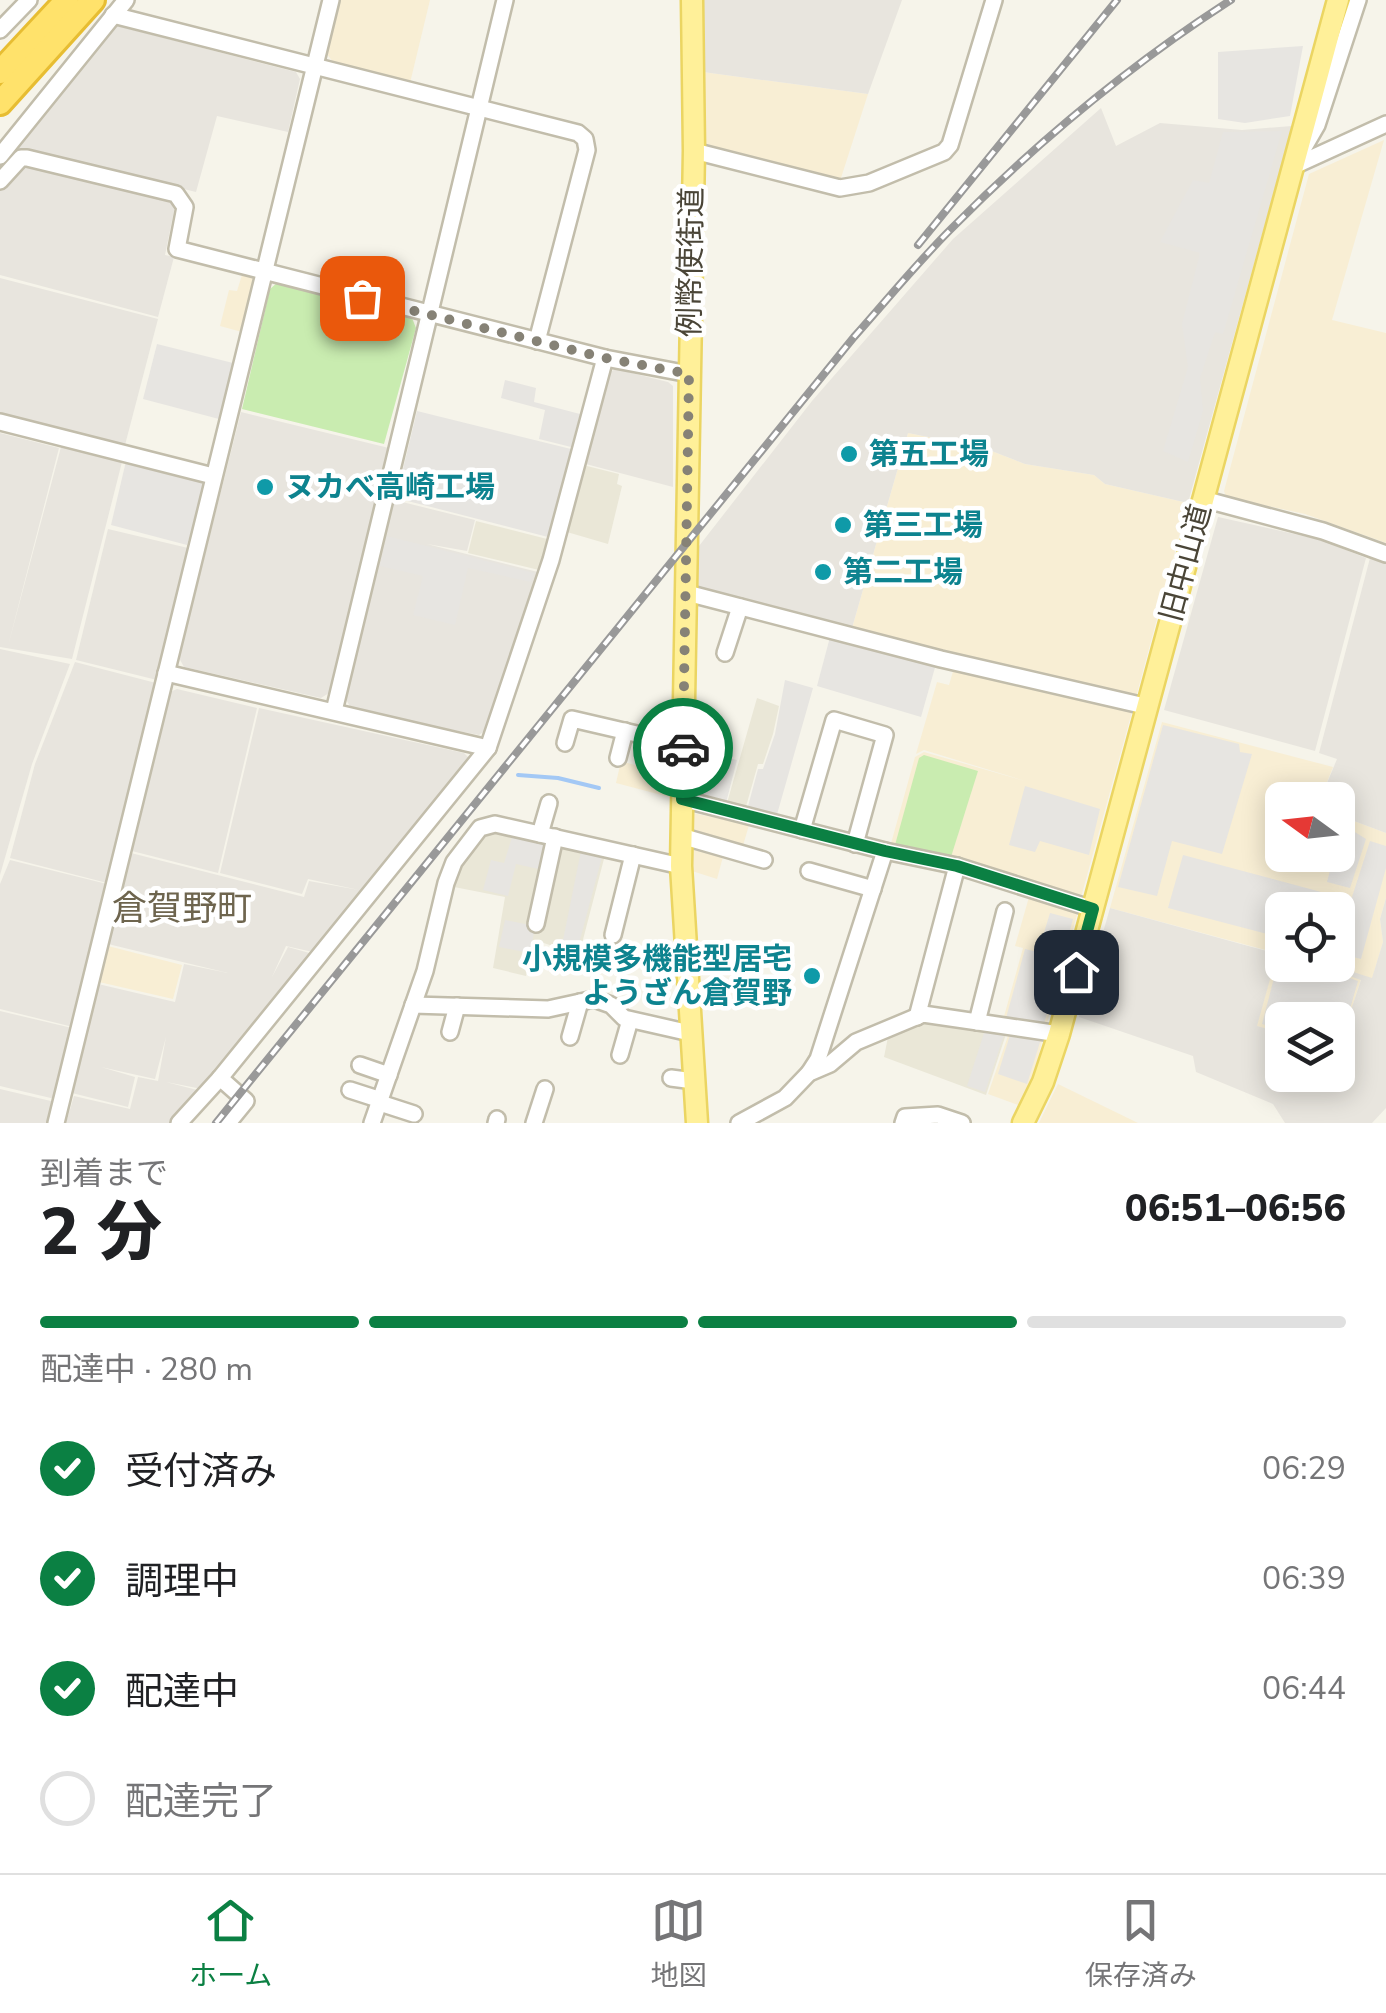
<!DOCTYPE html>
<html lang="ja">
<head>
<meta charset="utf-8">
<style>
	:root { --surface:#fff; --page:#f6f6f6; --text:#202124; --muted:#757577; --line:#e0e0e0; --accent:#0b8043 }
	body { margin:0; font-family:"Nunito Sans","Noto Sans JP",sans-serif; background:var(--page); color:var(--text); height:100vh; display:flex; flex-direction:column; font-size:38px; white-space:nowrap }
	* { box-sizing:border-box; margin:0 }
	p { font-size:32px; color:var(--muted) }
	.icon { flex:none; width:55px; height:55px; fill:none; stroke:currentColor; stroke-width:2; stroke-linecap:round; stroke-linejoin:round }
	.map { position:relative; height:1123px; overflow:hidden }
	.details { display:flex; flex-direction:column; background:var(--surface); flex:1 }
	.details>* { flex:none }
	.needle { width:65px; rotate:285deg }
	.fabs { position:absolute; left:1265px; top:782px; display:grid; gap:20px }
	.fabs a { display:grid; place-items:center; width:90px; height:90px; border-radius:15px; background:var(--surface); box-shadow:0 5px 25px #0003; font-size:50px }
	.pin { position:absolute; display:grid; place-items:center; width:85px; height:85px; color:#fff; margin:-42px; border-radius:20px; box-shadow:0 5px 15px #0006 }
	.courier { position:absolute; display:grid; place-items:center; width:100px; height:100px; margin:-50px; border:8px solid #0b8043; border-radius:50%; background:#fff; color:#222; box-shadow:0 2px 12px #0007 }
	.summary em { font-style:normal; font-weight:800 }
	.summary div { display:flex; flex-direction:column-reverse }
	.summary { display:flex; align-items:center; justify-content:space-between; height:170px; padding:0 40px }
	h1 { font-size:65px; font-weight:800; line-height:75px }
	.bar { display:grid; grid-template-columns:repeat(4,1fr); gap:15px 10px; align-content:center; height:120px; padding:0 40px }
	.bar i { height:12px; border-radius:8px; background:var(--line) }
	.bar .selected { background:var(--accent) }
	.bar p { grid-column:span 4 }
	ol { padding:0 40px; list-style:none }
	li { display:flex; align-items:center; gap:30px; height:110px }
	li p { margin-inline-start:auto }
	li .icon { padding:10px; border-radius:50%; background:var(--accent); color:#fff; stroke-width:4 }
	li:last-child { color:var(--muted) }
	li i { width:55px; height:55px; border:5px solid var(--line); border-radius:50% }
	.menu { display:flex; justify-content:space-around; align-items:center; height:140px; border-top:2px solid var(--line); background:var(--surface); font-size:28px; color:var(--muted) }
	.menu a { display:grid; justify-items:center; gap:5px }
	.menu .selected { color:var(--accent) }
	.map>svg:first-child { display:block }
</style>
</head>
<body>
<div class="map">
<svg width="1386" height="1123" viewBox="0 0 1386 1123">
	<rect width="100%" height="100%" fill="#f6f4ea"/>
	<g fill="#eae7d7">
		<path d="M583,465l36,9 -2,10 5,2 -14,58 -41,-12z"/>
		<path d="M476,521l71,18 -8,31 -71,-17z"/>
		<path d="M757,698l22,8 -6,28 -10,30h-5l-13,46 -18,-7z"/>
		<path d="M492,827l113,28 -26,100 -44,-15 -9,36 -33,-8 12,-71 -56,-11 7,-21z"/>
		<path d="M924,1021l83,10 -21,64 -102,-38 5,-25z"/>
	</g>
	<g fill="#f8eed4" fill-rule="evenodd">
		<path d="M339,0h91l-20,83 -77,-21 -6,-8z"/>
		<path d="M703,72l165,22 -28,87 -138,-36z"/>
		<path d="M1384,140l-52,180 54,13v210l-81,-29 -79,-17 -2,-6 85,-317z"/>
		<path d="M242,275l10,3 1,8 -11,46 -22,-6 9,-36 8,1z"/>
		<path d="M908,433l76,15 41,16 69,11 11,9 83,19 -52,194 -183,-41 -101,-28z"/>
		<path d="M954,668l179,40 -53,193 -190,-54 25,-90 9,-5 101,29 -101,-31 -8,4 21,-72 12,3z"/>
		<path d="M1162,722l171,45 -13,33h-38v55h56v-40l48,18v65l-6,21 3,23 -11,37 -41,-14 -1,4 31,10 -22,70 -1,-29h-56v13l-26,-7 21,-73 -167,-45zM1282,910h56v55h-56z"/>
		<path d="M621,761l51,15 1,22 -57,-15z"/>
		<path d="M693,813l56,12 -7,24 -45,-13 -4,-6z"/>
		<path d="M694,844l30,9 -7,26 -25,-8z"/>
		<path d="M1029,897l49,14 -32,116 -43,-7 20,-72 -8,-2z"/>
		<path d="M108,946l74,19 -9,34 -74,-17z"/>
		<path d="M1009,1033l34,4 -9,39 -13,30 -33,-12z"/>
		<path d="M1058,1084l80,39h-99z"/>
	</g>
	<g fill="#e8e5de">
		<path d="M704,0h198l-34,94 -165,-22z"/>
		<path d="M114,25l182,47 4,7 -12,53 -71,-16 -21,76 -179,-44z"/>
		<path d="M1101,108l15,38 44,-23 82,7 50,-4 -104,377 -83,-19 -11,-9 -69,-11 -41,-16 -76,-15 -56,195 -157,-40 4,-42 113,-145 141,-162z"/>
		<path d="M29,164l141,35 5,7 -10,49 9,2 -16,60 -158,-42v-85l17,-21z"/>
		<path d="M0,278l158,41 -33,126 -125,-31z"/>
		<path d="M616,369l52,13 5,4v101l-91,-24 24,-89z"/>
		<path d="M241,412l148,36 -11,48 97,24 -8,31 -40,-7 111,28 -52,158 -7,5 -127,-25 -8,-14 26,-166 -41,163 -8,5 -137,-31 -5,-9z"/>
		<path d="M0,433l59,15 -51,198 53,-199 61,15 -50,197 -72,-12z"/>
		<path d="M1218,517l103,23 45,18 -51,193 -151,-41z"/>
		<path d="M108,529l80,19 -31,132 -81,-20z"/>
		<path d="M1370,558l16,6v269l-48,-18v-15h-18l17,-41 -18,-6z"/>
		<path d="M0,649l70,15 -38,100 -32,111z"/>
		<path d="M75,662l81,21 -49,200 -97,-25 25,-94z"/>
		<path d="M177,689l80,19 -39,165 -86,-22 38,-159z"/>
		<path d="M259,708l205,45 5,5 -156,194 -27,-6 -14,31 16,-30 25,7 -111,135 -36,-7 35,9 -29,32h-106l8,-27 56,13 8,-32 20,4 8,-44 -11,42 -54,-12 34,10 -7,30 -56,-14 26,-109 77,18 9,-38 44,9 -120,-29 23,-91 173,44 5,-16 50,9 -51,-11 -6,15 -82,-21z"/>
		<path d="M10,860l97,24 -34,143 -73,-18v-125z"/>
		<path d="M1386,898v210l-14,15h-87l-12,-19 -77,-32 -3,-16 -114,-39 31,-109 167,46 -20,72 25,7v42h56v-26l23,-69 -32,-11 2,-4 41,13 11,-36 -3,-23z"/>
		<path d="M0,1011l72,17 -17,71 -55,-13z"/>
		<path d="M0,1089l55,13 -6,21h-49z"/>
	</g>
	<g fill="#c9ecb0">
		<path d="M278,282l134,36 4,10 -32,116 -142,-35 28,-120z"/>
		<path d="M924,755l54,16 -27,86 -56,-12 24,-87z"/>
	</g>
	<g fill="#e7e5e1">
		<path d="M1303,46l-13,70 -45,7 -27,-4v-67z"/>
		<path d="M1282,131l-59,203 -8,-2 -15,46 3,33 -15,51 -25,-11 25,-84 -6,-43 18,-71 -40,-11 33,-62 16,3 14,-51z"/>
		<path d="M157,344l76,19 -14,56 -76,-20z"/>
		<path d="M505,380l31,8 -2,14 46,12 -9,33 -32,-8 6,-29 -44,-12z"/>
		<path d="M417,411l154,38 -23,88 -152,-39z"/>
		<path d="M126,461l73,18 5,8 -17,58 -76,-20z"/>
		<path d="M387,536l147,37 -3,9 -63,-14 -13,57 -42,-10 10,-39 -43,-10z"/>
		<path d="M830,637l106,27 -15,53 -104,-31z"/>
		<path d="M785,680l28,8 -37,130 -29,-8 11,-41h5l12,-35z"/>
		<path d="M1163,725l76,19 1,8 12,2 -30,100 -50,-13 -15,55 -39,-9z"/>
		<path d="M692,750l45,10 -11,43 -28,-4 -7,-10z"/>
		<path d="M1025,786l75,23 -11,46 -49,-14 -5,11 -26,-7z"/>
		<path d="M1342,824l24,15 -16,49 -23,-6 7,-27h4z"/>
		<path d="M513,834l38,10 -21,109 -31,-6 6,-27 25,5 13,-55 -27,-6 -8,32 -25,-6 8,-30 13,3z"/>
		<path d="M1370,841l16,5v22l-25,91 -23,-6v-43h-56v28l-114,-30 15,-53 168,45z"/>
		<path d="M581,851l21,6 -25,94 -15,-6z"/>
		<path d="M1050,913l23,6 -29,105 -38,-6 19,-69 13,3z"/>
		<path d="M1280,955l2,10h32l44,16 -18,63 -2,-24h-56v10l-20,-6z"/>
		<path d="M985,1030l20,2 -20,60 -18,-6z"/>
		<path d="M1010,1035l31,4 -14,45 -29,-10z"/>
	</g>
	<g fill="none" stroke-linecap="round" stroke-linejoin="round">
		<path stroke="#a3c8f5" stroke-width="4" d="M518,775l40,3 41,10"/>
		<defs>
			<g id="minor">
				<path d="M113,15l465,118 7,6 2,11 -50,191"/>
				<path d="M0,30l29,-30"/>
				<path d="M694,151l146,37 29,-5 75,-31 6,-7 44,-145"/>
				<path d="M1302,151l15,-26 41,-125"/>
				<path d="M0,156l126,-156"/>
				<path d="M1292,167l94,-43"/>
				<path d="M0,181l21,-23h6l149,36 9,13 -8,42 428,109 84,16"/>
				<path d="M0,422l213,54"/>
				<path d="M1203,499l120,32 63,23"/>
				<path d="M687,593l254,66 208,48"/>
				<path d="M725,653l15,-46"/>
				<path d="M166,673l322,75"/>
				<path d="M334,711l171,-711"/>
				<path d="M565,743l7,-24 112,26"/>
				<path d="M618,758l7,-27"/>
				<path d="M682,799l203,52 72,15 136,43"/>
				<path d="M802,830l32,-110 51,15 -30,109"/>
				<path d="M540,834l9,-31"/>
				<path d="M681,836l83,24"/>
				<path d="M809,871l64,18"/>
				<path d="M536,924l19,-87"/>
				<path d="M613,935l20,-80"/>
				<path d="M413,1005l135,4 46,-10 17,6 13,13 66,15"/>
				<path d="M917,1017l40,-151"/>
				<path d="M977,1022l28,-111"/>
				<path d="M450,1032l7,-26"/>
				<path d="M570,1037l10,-35"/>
				<path d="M620,1055l10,-35"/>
				<path d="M360,1065l29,10"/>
				<path d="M809,1073l9,-14 67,-208"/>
				<path d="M220,1078l26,23 -18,22"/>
				<path d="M671,1078l23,3"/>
				<path d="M350,1090l31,10"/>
				<path d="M380,1103l34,11"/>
				<path d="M56,1123l275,-1123"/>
				<path d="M179,1123l41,-45 268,-330 63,-188 54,-202"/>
				<path d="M372,1123l53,-152 21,-88 8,-21 26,-34 15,-4 186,42"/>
				<path d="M496,1123l1,-4"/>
				<path d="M534,1123l11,-34"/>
				<path d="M739,1123l46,-25 24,-25 21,-9 26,-22 67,-28 136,20"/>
				<path d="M903,1123l2,-6 33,-2 24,8"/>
			</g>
			<g id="major">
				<path d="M692,0l2,151 -13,715 16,257"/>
				<path d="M1023,1123l20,-41 16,-48 279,-1034"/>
			</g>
			<g id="highway">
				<path d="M0,72l67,-72"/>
				<path d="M0,103l93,-103"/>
			</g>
		</defs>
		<use href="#minor" stroke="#c2bdab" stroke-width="20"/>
		<use href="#major" stroke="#ebd562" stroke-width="25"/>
		<use href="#highway" stroke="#e7bd32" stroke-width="28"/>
		<use href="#minor" stroke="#fff" stroke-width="15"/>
		<use href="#major" stroke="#fff099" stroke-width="20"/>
		<use href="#highway" stroke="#ffe26b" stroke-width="22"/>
		<defs>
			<g id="rail">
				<path d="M918,245l199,-245"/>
				<path d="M216,1123l638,-786c32,-36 63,-74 97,-108 85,-86 179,-164 280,-229"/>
			</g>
		</defs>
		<use href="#rail" stroke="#999" stroke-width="8"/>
		<use href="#rail" stroke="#fff" stroke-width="4" stroke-dasharray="11" stroke-linecap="butt"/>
	</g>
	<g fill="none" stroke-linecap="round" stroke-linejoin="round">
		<path stroke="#868276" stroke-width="10" stroke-dasharray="0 18" d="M362,298l243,60 84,16 -6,374"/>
		<path stroke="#0b8043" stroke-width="12" d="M683,748l-1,51 203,52 72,15 136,43 -17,63"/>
	</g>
	<g fill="#0f9aa8" stroke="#fff" stroke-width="4">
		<circle cx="849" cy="454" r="10"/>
		<circle cx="265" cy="487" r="10"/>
		<circle cx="843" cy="525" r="10"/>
		<circle cx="823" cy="572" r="10"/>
		<circle cx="812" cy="976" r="10"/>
	</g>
	<g text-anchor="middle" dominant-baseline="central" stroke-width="9" stroke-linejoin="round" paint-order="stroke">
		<g font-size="30" fill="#4a4537" stroke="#fff">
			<text transform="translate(691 262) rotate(-89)">例幣使街道</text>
			<text transform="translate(1186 563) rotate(-75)">旧中山道</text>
		</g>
		<g font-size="30" font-weight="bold" fill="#0d838f" stroke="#fff" text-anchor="start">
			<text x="869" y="454">第五工場</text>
			<text x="285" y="487">ヌカべ高崎工場</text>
			<text x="863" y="525">第三工場</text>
			<text x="843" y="572">第二工場</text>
			<text x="792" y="959" text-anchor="end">小規模多機能型居宅<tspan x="792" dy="34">ようざん倉賀野</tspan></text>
		</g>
		<g font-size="35" fill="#6e654e" stroke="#fff">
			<text x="182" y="908">倉賀野町</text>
		</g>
	</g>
</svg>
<div class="fabs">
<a><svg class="needle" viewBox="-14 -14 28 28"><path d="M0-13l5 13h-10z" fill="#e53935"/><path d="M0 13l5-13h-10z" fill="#757577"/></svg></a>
<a><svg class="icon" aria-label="locate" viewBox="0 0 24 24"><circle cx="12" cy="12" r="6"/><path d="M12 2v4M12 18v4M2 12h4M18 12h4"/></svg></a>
<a><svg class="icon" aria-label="layers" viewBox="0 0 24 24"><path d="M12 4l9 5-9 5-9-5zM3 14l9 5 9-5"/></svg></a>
</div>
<div class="pin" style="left:362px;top:298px;background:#ea580c"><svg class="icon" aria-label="bag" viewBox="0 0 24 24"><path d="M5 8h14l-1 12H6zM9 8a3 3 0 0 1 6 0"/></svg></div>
<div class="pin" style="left:1076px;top:972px;background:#1f2937"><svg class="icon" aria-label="home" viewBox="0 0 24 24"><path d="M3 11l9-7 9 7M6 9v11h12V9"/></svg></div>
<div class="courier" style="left:683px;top:748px"><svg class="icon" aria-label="car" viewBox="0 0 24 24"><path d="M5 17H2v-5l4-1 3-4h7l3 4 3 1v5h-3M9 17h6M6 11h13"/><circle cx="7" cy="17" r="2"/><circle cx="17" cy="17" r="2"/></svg></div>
</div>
<section class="details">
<div class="summary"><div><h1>2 分</h1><p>到着まで</p></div><em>06:51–06:56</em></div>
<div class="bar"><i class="selected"></i><i class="selected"></i><i class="selected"></i><i></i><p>配達中 · 280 m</p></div>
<ol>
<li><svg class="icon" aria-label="check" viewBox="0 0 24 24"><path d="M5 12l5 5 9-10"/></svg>受付済み<p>06:29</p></li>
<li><svg class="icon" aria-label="check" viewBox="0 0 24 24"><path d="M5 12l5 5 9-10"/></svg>調理中<p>06:39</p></li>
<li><svg class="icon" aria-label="check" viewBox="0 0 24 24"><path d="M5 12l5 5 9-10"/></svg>配達中<p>06:44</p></li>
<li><i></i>配達完了</li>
</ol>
</section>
<nav class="menu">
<a class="selected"><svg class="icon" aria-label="home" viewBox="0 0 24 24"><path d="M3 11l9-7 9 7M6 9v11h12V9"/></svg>ホーム</a>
<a><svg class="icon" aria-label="map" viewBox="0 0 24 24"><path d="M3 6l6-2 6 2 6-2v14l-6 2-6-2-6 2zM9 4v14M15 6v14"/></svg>地図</a>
<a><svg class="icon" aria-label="saved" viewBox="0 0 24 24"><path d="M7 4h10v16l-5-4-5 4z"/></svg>保存済み</a>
</nav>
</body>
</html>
